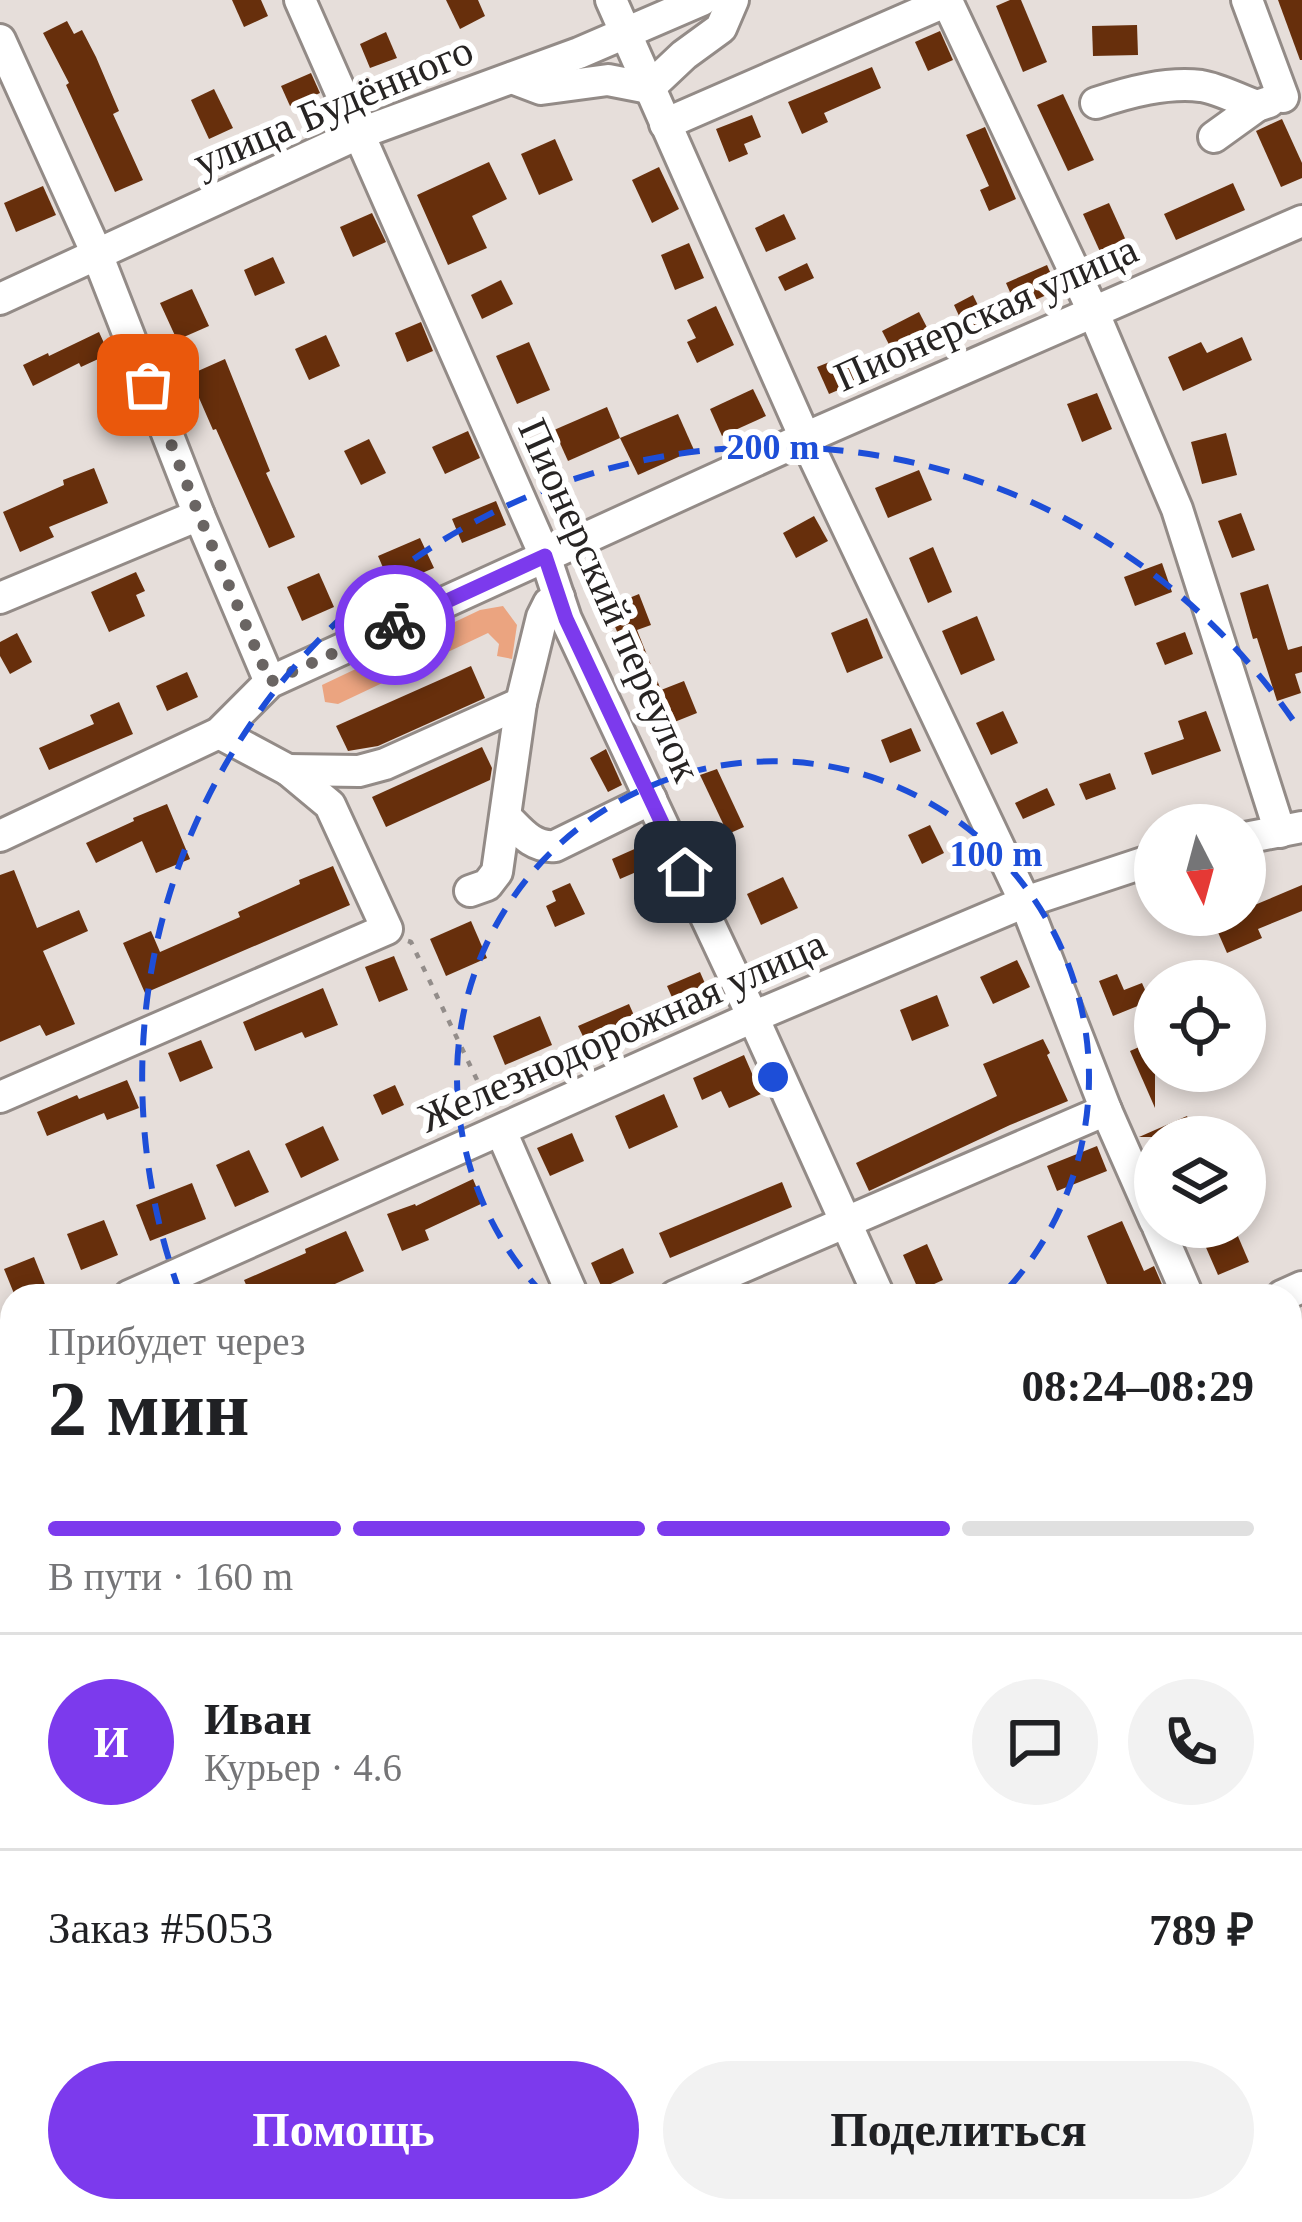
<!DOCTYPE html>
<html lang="ru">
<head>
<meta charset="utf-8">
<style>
	:root { --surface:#fff; --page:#f2f2f2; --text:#202124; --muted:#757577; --line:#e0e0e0; --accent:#7c3aed }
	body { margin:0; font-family:Georgia,serif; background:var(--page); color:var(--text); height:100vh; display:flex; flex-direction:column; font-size:45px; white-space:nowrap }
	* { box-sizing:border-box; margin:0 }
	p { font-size:39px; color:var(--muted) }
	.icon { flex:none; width:66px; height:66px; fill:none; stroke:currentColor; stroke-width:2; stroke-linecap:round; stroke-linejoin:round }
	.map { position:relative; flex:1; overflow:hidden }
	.side { position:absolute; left:0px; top:1284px; width:1302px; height:939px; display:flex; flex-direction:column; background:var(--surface); border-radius:36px 36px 0 0; box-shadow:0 6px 18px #0003 }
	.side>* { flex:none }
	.needle { width:78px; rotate:174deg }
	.controls { position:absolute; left:1134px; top:804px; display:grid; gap:24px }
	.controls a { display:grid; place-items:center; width:132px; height:132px; border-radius:50%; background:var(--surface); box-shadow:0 6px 18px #0003; font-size:60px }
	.pin { position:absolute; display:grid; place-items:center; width:102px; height:102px; color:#fff; margin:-51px; border-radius:24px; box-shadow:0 6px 18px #0006 }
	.courier { position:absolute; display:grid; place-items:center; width:120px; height:120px; margin:-60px; border:9px solid #7c3aed; border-radius:50%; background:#fff; color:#222; box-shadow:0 3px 15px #0007 }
	.headline em { font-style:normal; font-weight:700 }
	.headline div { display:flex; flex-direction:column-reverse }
	.headline { display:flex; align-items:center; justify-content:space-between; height:204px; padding:0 48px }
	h1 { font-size:78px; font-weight:700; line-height:90px }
	.bar { display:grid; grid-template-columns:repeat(4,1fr); gap:18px 12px; align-content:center; height:144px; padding:0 48px }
	.bar i { height:15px; border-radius:9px; background:var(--line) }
	.bar .current { background:var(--accent) }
	.bar p { grid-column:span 4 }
	.line { display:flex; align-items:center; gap:30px; padding:0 48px; border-top:3px solid var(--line) }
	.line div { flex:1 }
	.round { display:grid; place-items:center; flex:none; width:126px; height:126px; border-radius:63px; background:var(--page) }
	.primary-button { display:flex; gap:24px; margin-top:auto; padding:24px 48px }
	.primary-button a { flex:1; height:138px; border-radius:72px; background:var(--accent); color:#fff; font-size:48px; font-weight:700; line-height:138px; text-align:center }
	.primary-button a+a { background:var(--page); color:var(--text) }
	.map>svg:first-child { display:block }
</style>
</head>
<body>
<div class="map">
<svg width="1302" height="2222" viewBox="0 0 1302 2222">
	<rect width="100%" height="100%" fill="#e6deda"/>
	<path fill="#eba480" d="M503,606l14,19 -5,34 -15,-3 2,-12 -11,-11 -150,71 -13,-2 -3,-17 158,-75z"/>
	<g fill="#672f0c">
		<path d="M232,0h29l7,16 -24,11z"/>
		<path d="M446,0h32l7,16 -25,13z"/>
		<path d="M1010,0h11l26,62 -24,10 -27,-66z"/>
		<path d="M1278,0h24v60h-2z"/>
		<path d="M67,21l7,13 8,-4 14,27 23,54 -6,3 30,66 -28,12 -49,-107 3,-2 -26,-50z"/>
		<path d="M1137,25l1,30 -45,1 -1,-30z"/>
		<path d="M940,31l13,29 -25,11 -13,-29z"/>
		<path d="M386,32l11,26 -27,10 -10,-24z"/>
		<path d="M872,67l9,21 -57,25 4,9 -26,12 -14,-32z"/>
		<path d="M311,73l9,20 -30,13 -9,-20z"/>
		<path d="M214,89l19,39 -24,11 -18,-39z"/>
		<path d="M1063,94l31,66 -26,11 -31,-66z"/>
		<path d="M752,115l9,22 -17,7 4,10 -19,8 -13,-33z"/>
		<path d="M1282,119l20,44v15l-21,9 -25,-56z"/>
		<path d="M985,127l31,72 -27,12 -9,-21 9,-4 -23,-51z"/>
		<path d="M555,139l18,41 -34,15 -18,-41z"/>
		<path d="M489,162l18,37 -35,17 15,32 -39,17 -31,-70z"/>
		<path d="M659,167l20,42 -27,14 -20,-43z"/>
		<path d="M1233,183l12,27 -69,30 -12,-26z"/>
		<path d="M43,186l13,29 -40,17 -12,-29z"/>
		<path d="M1109,203l24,53 -26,11 -24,-53z"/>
		<path d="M372,213l14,29 -33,15 -13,-30z"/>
		<path d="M784,214l12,25 -30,13 -11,-24z"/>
		<path d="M689,243l15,35 -29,12 -14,-35z"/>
		<path d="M273,257l12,26 -30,13 -11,-26z"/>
		<path d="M807,263l7,15 -29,13 -7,-14z"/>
		<path d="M1047,265l11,25 -41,18 -11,-25z"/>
		<path d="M501,280l12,24 -31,15 -11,-24z"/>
		<path d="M192,289l17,37 -32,14 -17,-37z"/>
		<path d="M973,295l13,27 -20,9 -12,-26z"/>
		<path d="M716,306l18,39 -37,18 -10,-21 9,-4 -9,-18z"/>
		<path d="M919,312l15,29 -37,19 -15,-29z"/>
		<path d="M421,322l12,29 -26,11 -12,-29z"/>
		<path d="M99,332l10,22 -28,13 -2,-4 -46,23 -10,-21 25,-12 1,3z"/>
		<path d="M326,335l14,31 -31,14 -14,-31z"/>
		<path d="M1242,337l10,23 -69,31 -15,-34 33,-15 6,11z"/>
		<path d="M529,342l21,48 -33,14 -21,-48z"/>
		<path d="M857,351l12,26 -40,17 -12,-27z"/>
		<path d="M225,359l45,112 -4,2 29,64 -26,11 -53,-119 -3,1 -24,-55z"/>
		<path d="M753,389l13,27 -44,20 -12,-27z"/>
		<path d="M1097,393l15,36 -30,13 -15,-38z"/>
		<path d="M607,407l13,31 -52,23 -14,-31z"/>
		<path d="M678,414l16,36 -56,25 -18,-37z"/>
		<path d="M468,431l12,27 -35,16 -13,-27z"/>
		<path d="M1226,433l11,42 -35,9 -11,-42z"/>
		<path d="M369,439l17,34 -25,12 -17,-34z"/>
		<path d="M94,468l14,35 -59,24 5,10 -34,15 -17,-40 61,-27 -1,-5z"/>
		<path d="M919,470l13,30 -44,18 -13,-30z"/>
		<path d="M496,501l10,24 -44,18 -10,-24z"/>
		<path d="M1241,513l14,37 -23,8 -14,-37z"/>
		<path d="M814,516l14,25 -32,17 -13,-25z"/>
		<path d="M420,538l14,30 -43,18 -13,-30z"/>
		<path d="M933,547l19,45 -24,11 -19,-45z"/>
		<path d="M1162,563l10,29 -37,14 -11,-29z"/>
		<path d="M136,572l9,19 -9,4 9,21 -36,16 -18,-40z"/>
		<path d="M319,573l15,34 -32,14 -15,-34z"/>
		<path d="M1268,584l20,66 14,-4v26l-7,2 6,19 -24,8 -20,-63 -4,1 -13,-46z"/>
		<path d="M639,594l12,31 -14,5 24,60 23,-9 13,32 -40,16 -16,-40 -5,2 -13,-34 4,-1 -20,-49z"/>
		<path d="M977,616l18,44 -34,15 -19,-44z"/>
		<path d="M867,618l16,40 -36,15 -16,-40z"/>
		<path d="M1185,632l8,22 -28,11 -9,-22z"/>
		<path d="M17,633l15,29 -22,12 -10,-18v-14z"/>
		<path d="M471,666l14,32 -107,48 -30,5 -12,-25z"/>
		<path d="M187,672l11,25 -31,14 -11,-25z"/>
		<path d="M119,702l14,32 -84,36 -10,-22 55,-24 -4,-9z"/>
		<path d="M1003,711l15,32 -27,12 -15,-32z"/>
		<path d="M1206,711l15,40 -69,24 -8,-22 40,-14 -6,-18z"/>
		<path d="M911,728l10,23 -31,12 -9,-23z"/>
		<path d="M482,747l10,21 -2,12 -104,47 -14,-30z"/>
		<path d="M606,749l16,36 -14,7 -18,-34z"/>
		<path d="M717,769l27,58 -16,7 -28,-59z"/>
		<path d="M1110,773l6,16 -30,11 -7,-16z"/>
		<path d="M1047,788l8,17 -32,14 -8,-16z"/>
		<path d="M167,804l23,55 -34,14 -14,-32 -46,22 -10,-20 48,-22 -1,-3z"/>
		<path d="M930,825l14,28 -22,11 -14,-29z"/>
		<path d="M648,843l9,20 -37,16 -8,-20z"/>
		<path d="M333,866l17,39 -205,88 -22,-50 28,-12 9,21 80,-35 -2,-5 62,-28 -1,-4z"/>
		<path d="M14,870l23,58 42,-18 9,21 -45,20 32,73 -29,12 -6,-11 -40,17v-167z"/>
		<path d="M783,877l15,31 -37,17 -14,-31z"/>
		<path d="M570,883l15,31 -30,13 -9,-21 10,-5 -4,-10z"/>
		<path d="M1302,885v26l-44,18 4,9 -35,15 -14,-32 15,-6h17v-6z"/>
		<path d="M471,921l16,37 -41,18 -16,-37z"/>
		<path d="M394,956l14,34 -29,12 -14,-35z"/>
		<path d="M1017,960l13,27 -37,17 -13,-27z"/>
		<path d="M700,972l10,23 -33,14 -10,-23z"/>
		<path d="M1117,974l7,16 18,-7 8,18 -37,15 -14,-35z"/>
		<path d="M323,988l15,37 -33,13 -3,-6 -47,19 -12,-29z"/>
		<path d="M937,995l12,31 -37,15 -12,-31z"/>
		<path d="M629,1004l10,23 -50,22 -11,-23z"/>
		<path d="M540,1016l12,29 -47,20 -12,-29z"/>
		<path d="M1043,1039l7,14 -3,2 21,46 -58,24 -141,66 -13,-28 141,-67 -14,-32z"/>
		<path d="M201,1040l12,28 -33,14 -12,-29z"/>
		<path d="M1155,1040v68l-25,-57z"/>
		<path d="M744,1055l17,39 -32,14 -8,-17 -19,9 -9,-22z"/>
		<path d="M127,1080l12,28 -32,12 -3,-7 -57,23 -10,-24 40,-17 2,4z"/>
		<path d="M395,1085l9,20 -22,10 -9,-20z"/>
		<path d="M664,1094l14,33 -49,22 -14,-33z"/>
		<path d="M1187,1116l9,21h-57z"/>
		<path d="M323,1126l16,34 -38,18 -16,-34z"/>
		<path d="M572,1133l12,28 -34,15 -13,-28z"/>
		<path d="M1097,1146l10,25 -50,20 -10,-25z"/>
		<path d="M249,1150l20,42 -34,15 -19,-42z"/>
		<path d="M473,1179l10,24 -58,27 4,10 -27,11 -15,-37 28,-10 1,2z"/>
		<path d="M782,1182l10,25 -122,51 -11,-25z"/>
		<path d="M192,1183l14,36 -56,22 -14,-36z"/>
		<path d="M104,1220l14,35 -37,15 -14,-36z"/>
		<path d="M1122,1221l22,50 10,-5 13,30h-55l-25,-60z"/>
		<path d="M1197,1227h37l15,35 -31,13z"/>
		<path d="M346,1231l18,40 -56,25h-57l-7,-16 62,-27 -1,-4z"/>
		<path d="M927,1244l16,36 -24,11 -16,-36z"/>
		<path d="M623,1248l11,25 -32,15 -11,-25z"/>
		<path d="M34,1257l12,30 -23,9h-8l-11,-27z"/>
	</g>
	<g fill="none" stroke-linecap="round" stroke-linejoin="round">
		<defs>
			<g id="minor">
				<path d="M300,0l245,556 21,63 187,398 126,279"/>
				<path d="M611,0l194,438 220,464 81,208 49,111"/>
				<path d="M1247,0l36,97"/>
				<path d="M0,40l97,214 102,261 71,167"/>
				<path d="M512,78l29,11 67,-9 41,8 35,-33 37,-27 12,-28"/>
				<path d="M1096,103c33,-11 70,-21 105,-17 19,3 38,14 56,20"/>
				<path d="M665,124l282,-123 146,310 84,198 103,323"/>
				<path d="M1214,137l43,-31 12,-4"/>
				<path d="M0,299l358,-165 221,-81 123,-53"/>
				<path d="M0,598l199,-83"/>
				<path d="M288,770l71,1 26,-7 136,-61"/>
				<path d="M506,817c15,15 27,31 49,29l96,-47"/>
				<path d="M0,836l219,-103 51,-51 535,-244 497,-217"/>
				<path d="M1245,838l57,-11"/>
				<path d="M470,891l17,-6 10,-13 24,-169 21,-86 7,-14 10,-6"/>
				<path d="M0,1097l387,-168 -57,-124 -42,-35 -69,-37"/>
				<path d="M501,1131l72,165"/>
				<path d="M1158,1227l30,69"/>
				<path d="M129,1296l624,-279 272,-115 130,-43"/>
				<path d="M675,1296l431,-186"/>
				<path d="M1282,1296l20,-9"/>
				<path d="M0,1353l12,-5"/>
				<path d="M0,1529l12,27"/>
				<path d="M1290,1529l12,27"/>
				<path d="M0,1592l12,-6"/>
				<path d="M1290,1781l12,-5"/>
				<path d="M0,1842l12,-5"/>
				<path d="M0,2092l12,-5"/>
				<path d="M1274,2211l5,11"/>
				<path d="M269,2222l24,-11"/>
			</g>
		</defs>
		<use href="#minor" stroke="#938b87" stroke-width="36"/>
		<path stroke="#938d8a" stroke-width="4.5" stroke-dasharray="6 9" stroke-linecap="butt" d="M408,941l3,1 79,165"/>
		<use href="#minor" stroke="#fff" stroke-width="30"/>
	</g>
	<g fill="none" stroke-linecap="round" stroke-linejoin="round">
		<path stroke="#6a6563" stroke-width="12" stroke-dasharray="0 21.6" d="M148,385l51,130 71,167 125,-57"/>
		<path stroke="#7c3aed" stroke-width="15" d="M395,625l150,-69 21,63 119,253"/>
	</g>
	<g fill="none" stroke="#1d4ed8" stroke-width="6" stroke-dasharray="21 15">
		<path d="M544 1295A316 316 0 1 1 1002 1295"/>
		<path d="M180 1293A631 631 0 0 1 1299 729"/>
	</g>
	<g text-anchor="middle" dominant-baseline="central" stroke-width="12" stroke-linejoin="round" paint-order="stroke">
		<g font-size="42" fill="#272423" stroke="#fff">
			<text transform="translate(333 106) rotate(-23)">улица Будённого</text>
			<text transform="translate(986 313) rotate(-24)">Пионерская улица</text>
			<text transform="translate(610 600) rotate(66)">Пионерский переулок</text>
			<text transform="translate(622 1031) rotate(-24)">Железнодорожная улица</text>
		</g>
	</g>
	<circle cx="773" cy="1077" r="18" fill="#1d4ed8" stroke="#fff" stroke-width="6"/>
	<g font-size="36" text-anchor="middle" font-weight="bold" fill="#1d4ed8" stroke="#fff" stroke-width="12" stroke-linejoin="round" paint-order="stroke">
		<text x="773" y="459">200 m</text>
		<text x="996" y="866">100 m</text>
	</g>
</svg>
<div class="controls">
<a><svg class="needle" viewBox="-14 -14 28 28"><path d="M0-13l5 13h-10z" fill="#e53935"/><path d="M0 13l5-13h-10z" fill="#757577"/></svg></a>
<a><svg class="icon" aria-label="locate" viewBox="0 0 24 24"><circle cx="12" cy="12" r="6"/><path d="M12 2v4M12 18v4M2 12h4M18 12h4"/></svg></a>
<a><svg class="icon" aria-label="layers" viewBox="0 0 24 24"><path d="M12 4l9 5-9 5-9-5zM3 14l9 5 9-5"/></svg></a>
</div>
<div class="pin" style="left:148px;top:385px;background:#ea580c"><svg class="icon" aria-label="bag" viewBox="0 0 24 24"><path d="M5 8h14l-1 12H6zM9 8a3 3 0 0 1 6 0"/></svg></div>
<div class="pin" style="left:685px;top:872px;background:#1f2937"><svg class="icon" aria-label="home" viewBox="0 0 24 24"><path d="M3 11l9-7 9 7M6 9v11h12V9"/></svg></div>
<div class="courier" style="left:395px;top:625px"><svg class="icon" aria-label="bike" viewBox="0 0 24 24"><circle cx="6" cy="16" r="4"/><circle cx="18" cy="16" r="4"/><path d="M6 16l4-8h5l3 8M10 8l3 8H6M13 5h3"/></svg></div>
<section class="side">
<div class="headline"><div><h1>2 мин</h1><p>Прибудет через</p></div><em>08:24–08:29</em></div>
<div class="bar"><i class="current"></i><i class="current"></i><i class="current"></i><i></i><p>В пути · 160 m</p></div>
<div class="line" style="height:216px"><b class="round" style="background:var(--accent);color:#fff">И</b><div><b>Иван</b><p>Курьер · 4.6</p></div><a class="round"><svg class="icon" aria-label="chat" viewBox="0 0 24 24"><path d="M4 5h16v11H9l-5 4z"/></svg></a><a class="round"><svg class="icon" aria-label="phone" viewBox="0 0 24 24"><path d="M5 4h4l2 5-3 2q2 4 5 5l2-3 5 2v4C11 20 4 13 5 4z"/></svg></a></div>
<div class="line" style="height:156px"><div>Заказ #5053</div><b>789 ₽</b></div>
<div class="primary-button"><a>Помощь</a><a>Поделиться</a></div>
</section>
</div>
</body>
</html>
